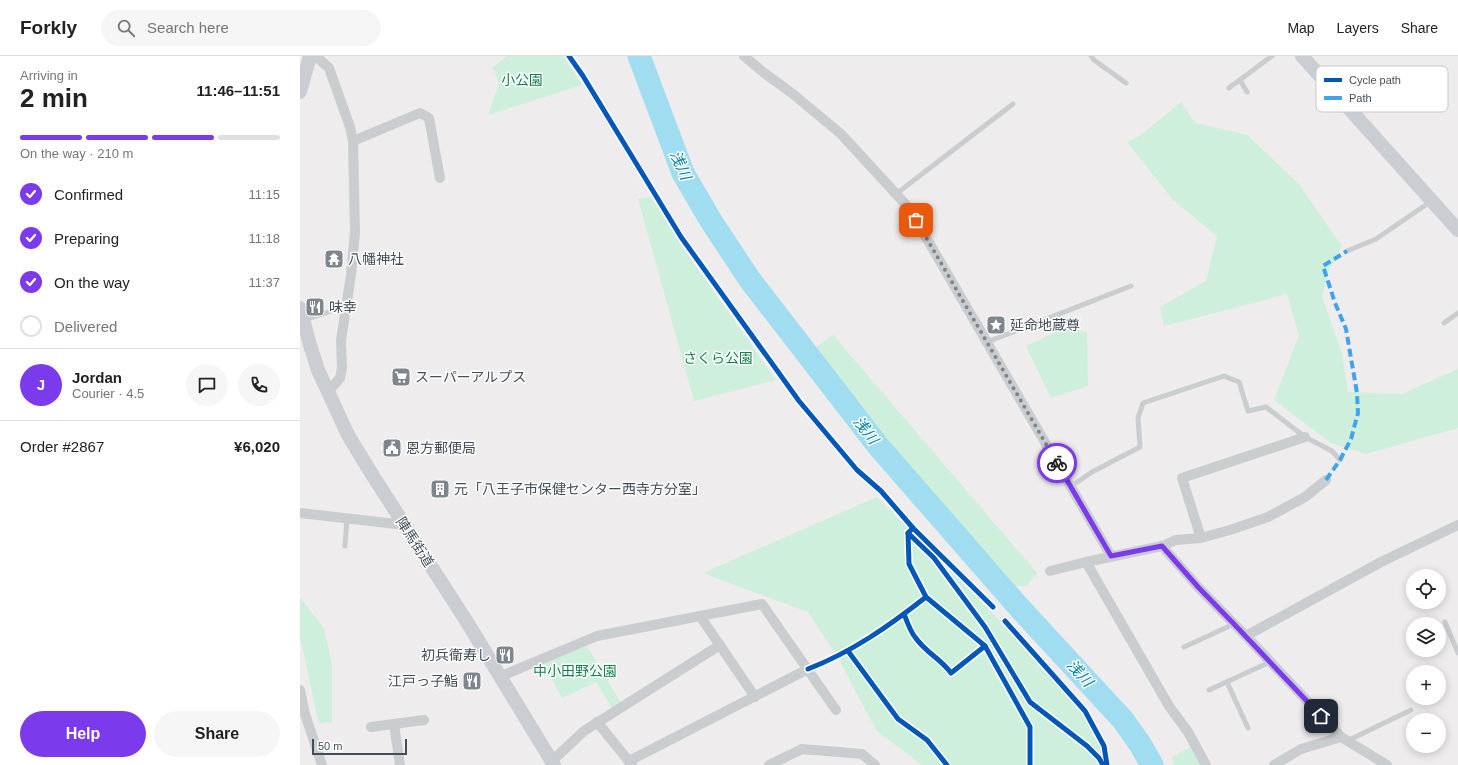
<!DOCTYPE html>
<html lang="en">
<head>
<meta charset="utf-8">
<style>
	:root { --surface:#fff; --page:#f6f6f6; --text:#222; --muted:#767676; --line:#e0e0e0; --accent:#7c3aed }
	body { margin:0; font-family:Arial,"Noto Sans JP",sans-serif; background:var(--page); color:var(--text); height:100vh; display:flex; flex-direction:column; font-size:15px; white-space:nowrap }
	* { box-sizing:border-box; margin:0 }
	p { font-size:13px; color:var(--muted) }
	.icon { flex:none; width:22px; height:22px; fill:none; stroke:currentColor; stroke-width:2; stroke-linecap:round; stroke-linejoin:round }
	.map { position:relative; flex:1; overflow:hidden }
	.sheet { display:flex; flex-direction:column; background:var(--surface); width:300px }
	.sheet>* { flex:none }
	.tools { position:absolute; left:1106px; top:513px; display:grid; gap:8px }
	.tools a { display:grid; place-items:center; width:40px; height:40px; border-radius:50%; background:var(--surface); box-shadow:0 2px 10px #0003; font-size:20px }
	.scale { position:absolute; left:12px; bottom:10px; width:95px; box-sizing:border-box; padding-left:4px; border:2px solid #434e5a; border-top:0; font-size:11px; line-height:14px; white-space:nowrap; color:#434e5a; -webkit-text-stroke:3px #fff; paint-order:stroke }
	.pin { position:absolute; display:grid; place-items:center; width:34px; height:34px; color:#fff; margin:-17px; border-radius:8px; box-shadow:0 2px 6px #0006 }
	.courier { position:absolute; display:grid; place-items:center; width:40px; height:40px; margin:-20px; border:3px solid #7c3aed; border-radius:50%; background:#fff; color:#222; box-shadow:0 1px 5px #0007 }
	.summary em { font-style:normal; font-weight:800 }
	.summary div { display:flex; flex-direction:column-reverse }
	.summary { display:flex; align-items:center; justify-content:space-between; height:68px; padding:0 20px }
	h1 { font-size:26px; font-weight:800; line-height:30px }
	.bar { display:grid; grid-template-columns:repeat(4,1fr); gap:6px 4px; align-content:center; height:48px; padding:0 20px }
	.bar i { height:5px; border-radius:3px; background:var(--line) }
	.bar .on { background:var(--accent) }
	.bar p { grid-column:span 4 }
	.line { display:flex; align-items:center; gap:10px; padding:0 20px; border-top:1px solid var(--line) }
	.line div { flex:1 }
	.round { display:grid; place-items:center; flex:none; width:42px; height:42px; border-radius:21px; background:var(--page) }
	ol { padding:0 20px; list-style:none }
	li { display:flex; align-items:center; gap:12px; height:44px }
	li p { margin-inline-start:auto }
	li .icon { padding:4px; border-radius:50%; background:var(--accent); color:#fff; stroke-width:4 }
	li:last-child { color:var(--muted) }
	li i { width:22px; height:22px; border:2px solid var(--line); border-radius:50% }
	.cta { display:flex; gap:8px; margin-top:auto; padding:8px 20px }
	.cta a { flex:1; height:46px; border-radius:24px; background:var(--accent); color:#fff; font-size:16px; font-weight:800; line-height:46px; text-align:center }
	.cta a+a { background:var(--page); color:var(--text) }
	header { display:flex; align-items:center; gap:24px; box-sizing:border-box; height:56px; padding:0 20px; background:var(--surface); border-bottom:1px solid var(--line) }
	header strong { font-size:19px }
	nav { display:flex; gap:22px; margin-inline-start:auto; font-size:14px }
	.search { width:280px; height:36px; background:var(--page); display:flex; align-items:center; gap:10px; box-sizing:border-box; padding:0 14px; border-radius:22px; color:var(--muted); font-size:15px }
	main { display:flex; flex:1; min-height:0 }
	.map>svg:first-child { display:block }
</style>
</head>
<body>
<header>
<strong>Forkly</strong>
<div class="search"><svg class="icon" aria-label="search" viewBox="0 0 24 24"><circle cx="10" cy="10" r="6"/><path d="M15 15l6 6"/></svg>Search here</div>
<nav><a>Map</a><a>Layers</a><a>Share</a></nav>
</header>
<main>
<section class="sheet">
<div class="summary"><div><h1>2 min</h1><p>Arriving in</p></div><em>11:46–11:51</em></div>
<div class="bar"><i class="on"></i><i class="on"></i><i class="on"></i><i></i><p>On the way · 210 m</p></div>
<ol>
<li><svg class="icon" aria-label="check" viewBox="0 0 24 24"><path d="M5 12l5 5 9-10"/></svg>Confirmed<p>11:15</p></li>
<li><svg class="icon" aria-label="check" viewBox="0 0 24 24"><path d="M5 12l5 5 9-10"/></svg>Preparing<p>11:18</p></li>
<li><svg class="icon" aria-label="check" viewBox="0 0 24 24"><path d="M5 12l5 5 9-10"/></svg>On the way<p>11:37</p></li>
<li><i></i>Delivered</li>
</ol>
<div class="line" style="height:72px"><b class="round" style="background:var(--accent);color:#fff">J</b><div><b>Jordan</b><p>Courier · 4.5</p></div><a class="round"><svg class="icon" aria-label="chat" viewBox="0 0 24 24"><path d="M4 5h16v11H9l-5 4z"/></svg></a><a class="round"><svg class="icon" aria-label="phone" viewBox="0 0 24 24"><path d="M5 4h4l2 5-3 2q2 4 5 5l2-3 5 2v4C11 20 4 13 5 4z"/></svg></a></div>
<div class="line" style="height:52px"><div>Order #2867</div><b>¥6,020</b></div>
<div class="cta"><a>Help</a><a>Share</a></div>
</section>
<div class="map">
<svg width="1158" height="709" viewBox="0 0 1158 709">
	<rect width="100%" height="100%" fill="#eeecec"/>
	<g fill="#ceefdb">
		<path d="M207,0h56l19,29 -94,30 11,-32 -6,-16z"/>
		<path d="M881,46l14,21 52,12 51,48 44,63 -14,27 -6,24 20,56 6,39 54,2 56,-25v59l-92,26 -35,-11 -57,-43 25,-65 -12,-41 -123,32 -4,-19 46,-26 11,-45 -44,-36 -46,-58 14,-7z"/>
		<path d="M351,141l27,44 98,139 -82,21 -56,-202z"/>
		<path d="M766,271l21,5 1,54 -37,12 -25,-52z"/>
		<path d="M533,279l204,238 -10,13h-14l-106,-122 -94,-115z"/>
		<path d="M577,441l119,120 86,95 20,34 2,14v5h-182l-46,-35 -39,-74 -29,-44 -105,-39z"/>
		<path d="M0,541l24,32 8,36v57l-13,2 -19,-87z"/>
		<path d="M287,590l35,59 -9,4 -17,-27 -34,16 -18,-35z"/>
		<path d="M894,689l12,20h-31l-3,-8z"/>
	</g>
	<g fill="none" stroke-linecap="round" stroke-linejoin="round">
		<path stroke="#a0ddf0" stroke-width="23" d="M339,0l44,117 28,48 39,59 129,167 138,158 106,115 17,24 12,21"/>
		<g stroke="#cacdd0" stroke-width="5">
			<path d="M791,0l3,4 32,23"/>
			<path d="M940,24l7,12"/>
			<path d="M929,32l43,-32"/>
			<path d="M596,138l117,-90"/>
			<path d="M1047,195l29,-12 54,-37"/>
			<path d="M5,264l41,-14"/>
			<path d="M1144,267l14,-10"/>
			<path d="M687,286l144,-56"/>
			<path d="M770,431l22,-15 48,-25 -2,-29 5,-15 81,-27 15,6 9,29 18,-4 39,30 27,14 8,9"/>
			<path d="M45,490l2,-28"/>
			<path d="M1145,566l13,31"/>
			<path d="M884,591l50,-23"/>
			<path d="M927,626l21,46"/>
			<path d="M909,634l61,-28"/>
			<path d="M1047,685l64,-31"/>
		</g>
		<g stroke="#cacdd0" stroke-width="10">
			<path d="M12,0l8,4 9,8 21,59 3,14 2,91 -4,43 -10,65 1,28 -2,10 -12,14"/>
			<path d="M444,0l19,16 30,22 48,40 68,74 202,348"/>
			<path d="M53,85l67,-28 9,5 11,60"/>
			<path d="M0,457l105,12"/>
			<path d="M901,482l-19,-60 123,-41"/>
			<path d="M862,490l37,42 47,48 95,101 46,28"/>
			<path d="M786,506l83,144 19,26 18,33"/>
			<path d="M750,515l36,-9 76,-16 14,-6 25,-2 29,-8 38,-13 37,-20 21,-17"/>
			<path d="M400,560l55,81"/>
			<path d="M946,580l135,-74 77,-37"/>
			<path d="M199,621l98,-41 165,-32 74,106"/>
			<path d="M0,634l5,24 17,51"/>
			<path d="M297,666l35,43"/>
			<path d="M94,668l6,41"/>
			<path d="M71,671l53,-7"/>
			<path d="M252,705l32,-30 136,-86"/>
			<path d="M329,705l179,-92"/>
			<path d="M469,709l33,-16 60,5 13,11"/>
			<path d="M974,709l27,-16 40,-12"/>
		</g>
		<g stroke="#cacdd2" stroke-width="14">
			<path d="M1002,0l156,174"/>
			<path d="M0,36l10,-36"/>
			<path d="M0,252l10,37 8,25 30,65 25,41 94,146 87,143"/>
		</g>
		<path stroke="#3fa4ed" stroke-width="4" stroke-dasharray="8 4" stroke-linecap="butt" d="M1026,424l14,-20 11,-21 7,-26 -1,-20 -11,-64 -11,-26 -12,-37 24,-15"/>
		<defs>
			<g id="cycleway">
				<path d="M269,0l14,20 98,161 118,164 58,69 24,21 32,37 80,79"/>
				<path d="M613,472l-5,5 26,25 51,69 45,75 57,44 12,12 4,7"/>
				<path d="M608,477l1,31 17,33 59,49 45,81v38"/>
				<path d="M604,558c3,7 6,17 11,23 10,15 26,22 36,36l34,-27"/>
				<path d="M705,565l80,90 19,35 3,19"/>
				<path d="M548,595l50,68 29,21 20,25"/>
				<path d="M508,613c44,-17 81,-43 118,-72"/>
			</g>
		</defs>
		<use href="#cycleway" stroke="#fff" stroke-width="8"/>
		<use href="#cycleway" stroke="#0057b8" stroke-width="5"/>
	</g>
	<g fill="none" stroke-linecap="round" stroke-linejoin="round">
		<path stroke="#7f858d" stroke-width="4" stroke-dasharray="0 7.2" d="M616,164l141,243"/>
		<path stroke="#7c3aed" stroke-width="5" d="M757,407l54,93 51,-10 37,42 35,36 87,92"/>
	</g>
	<defs>
		<symbol id="temple-square" viewBox="-11 -11 22 22"><rect x="-9" y="-9" width="18" height="18" rx="4" fill="#7f858d" stroke="#fff"/><path d="M0-6L5-2H3V0L6.5 2.5H4V6H1.5V3h-3V6H-4V2.5H-6.5L-3 0V-2H-5Z" fill="#fff"/></symbol>
		<symbol id="restaurant-square" viewBox="-11 -11 22 22"><rect x="-9" y="-9" width="18" height="18" rx="4" fill="#7f858d" stroke="#fff"/><path d="M-5-6h1v4h1v-4h1v4h1v-4h1v5L-1.5 .5V6h-2V.5L-5-1ZM5-6V6H3V1.5H1.5Q1.5-4 5-6Z" fill="#fff"/></symbol>
		<symbol id="sight-square" viewBox="-11 -11 22 22"><rect x="-9" y="-9" width="18" height="18" rx="4" fill="#7f858d" stroke="#fff"/><path d="M0-6L1.8-2.2L6-1.7L2.9 1.2L3.7 5.4L0 3.3L-3.7 5.4L-2.9 1.2L-6-1.7L-1.8-2.2Z" fill="#fff"/></symbol>
		<symbol id="supermarket-square" viewBox="-11 -11 22 22"><rect x="-9" y="-9" width="18" height="18" rx="4" fill="#7f858d" stroke="#fff"/><path d="M-6-5.5h2.5l.6 2H6L4.5 2H-2.5L-4.4-4H-6ZM-1.5 3.2a1.3 1.3 0 1 0 .1 0ZM3 3.2a1.3 1.3 0 1 0 .1 0Z" fill="#fff"/></symbol>
		<symbol id="civic-square" viewBox="-11 -11 22 22"><rect x="-9" y="-9" width="18" height="18" rx="4" fill="#7f858d" stroke="#fff"/><path d="M-.6-6.5H3V-4.5H.6V-3L4-1V1h2V6H-6V1h2V-1L-.6-3ZM-1.2 2.5V6h2.4V2.5Z" fill="#fff"/></symbol>
		<symbol id="building-square" viewBox="-11 -11 22 22"><rect x="-9" y="-9" width="18" height="18" rx="4" fill="#7f858d" stroke="#fff"/><path d="M-4-6H4V6H1V3H-1V6H-4ZM-2.5-4.3h1.7v1.8h-1.7ZM.8-4.3h1.7v1.8H.8ZM-2.5-1h1.7V.8h-1.7ZM.8-1h1.7V.8H.8Z" fill="#fff"/></symbol>
	</defs>
	<g fill-rule="evenodd">
		<use href="#temple-square" x="23" y="192" width="22" height="22"/>
		<use href="#restaurant-square" x="4" y="240" width="22" height="22"/>
		<use href="#sight-square" x="685" y="258" width="22" height="22"/>
		<use href="#supermarket-square" x="90" y="310" width="22" height="22"/>
		<use href="#civic-square" x="81" y="381" width="22" height="22"/>
		<use href="#building-square" x="129" y="422" width="22" height="22"/>
		<use href="#restaurant-square" x="194" y="588" width="22" height="22"/>
		<use href="#restaurant-square" x="161" y="614" width="22" height="22"/>
	</g>
	<g text-anchor="middle" dominant-baseline="central" stroke-width="3" stroke-linejoin="round" paint-order="stroke">
		<g font-size="14" fill="#107f49" stroke="#fff">
			<text x="222" y="24">小公園</text>
			<text x="418" y="302">さくら公園</text>
			<text x="275" y="615">中小田野公園</text>
		</g>
		<g font-size="14" fill="#434e5a" stroke="#fff" text-anchor="start">
			<text x="48" y="203">八幡神社</text>
			<text x="29" y="251">味幸</text>
			<text x="710" y="269">延命地蔵尊</text>
			<text x="115" y="321">スーパーアルプス</text>
			<text x="106" y="392">恩方郵便局</text>
			<text x="154" y="433">元「八王子市保健センター西寺方分室」</text>
			<text x="191" y="599" text-anchor="end">初兵衛寿し</text>
			<text x="158" y="625" text-anchor="end">江戸っ子鮨</text>
		</g>
		<g font-size="14" fill="#434e5a" stroke="#fff">
			<text transform="translate(115 486) rotate(57)">陣馬街道</text>
		</g>
		<g font-size="15" font-style="italic" fill="#0380a5" stroke="#fff">
			<text transform="translate(381 109) rotate(66)">浅川</text>
			<text transform="translate(566 374) rotate(52)">浅川</text>
			<text transform="translate(780 617) rotate(48)">浅川</text>
		</g>
	</g>
	<rect x="1016" y="10" width="132" height="46" rx="6" fill="#fff" stroke="#c7cace" stroke-width="1"/>
	<rect x="1024" y="22" width="18" height="4" fill="#0057b8"/>
	<rect x="1024" y="40" width="18" height="4" fill="#3fa4ed"/>
	<g font-size="11" fill="#434e5a">
		<text x="1049" y="28">Cycle path</text>
		<text x="1049" y="46">Path</text>
	</g>
</svg>
<div class="tools">
<a><svg class="icon" aria-label="locate" viewBox="0 0 24 24"><circle cx="12" cy="12" r="6"/><path d="M12 2v4M12 18v4M2 12h4M18 12h4"/></svg></a>
<a><svg class="icon" aria-label="layers" viewBox="0 0 24 24"><path d="M12 4l9 5-9 5-9-5zM3 14l9 5 9-5"/></svg></a>
<a>+</a>
<a>−</a>
</div>
<div class="scale">50 m</div>
<div class="pin" style="left:616px;top:164px;background:#ea580c"><svg class="icon" aria-label="bag" viewBox="0 0 24 24"><path d="M5 8h14l-1 12H6zM9 8a3 3 0 0 1 6 0"/></svg></div>
<div class="pin" style="left:1021px;top:660px;background:#1f2937"><svg class="icon" aria-label="home" viewBox="0 0 24 24"><path d="M3 11l9-7 9 7M6 9v11h12V9"/></svg></div>
<div class="courier" style="left:757px;top:407px"><svg class="icon" aria-label="bike" viewBox="0 0 24 24"><circle cx="6" cy="16" r="4"/><circle cx="18" cy="16" r="4"/><path d="M6 16l4-8h5l3 8M10 8l3 8H6M13 5h3"/></svg></div>
</div>
</main>
</body>
</html>
